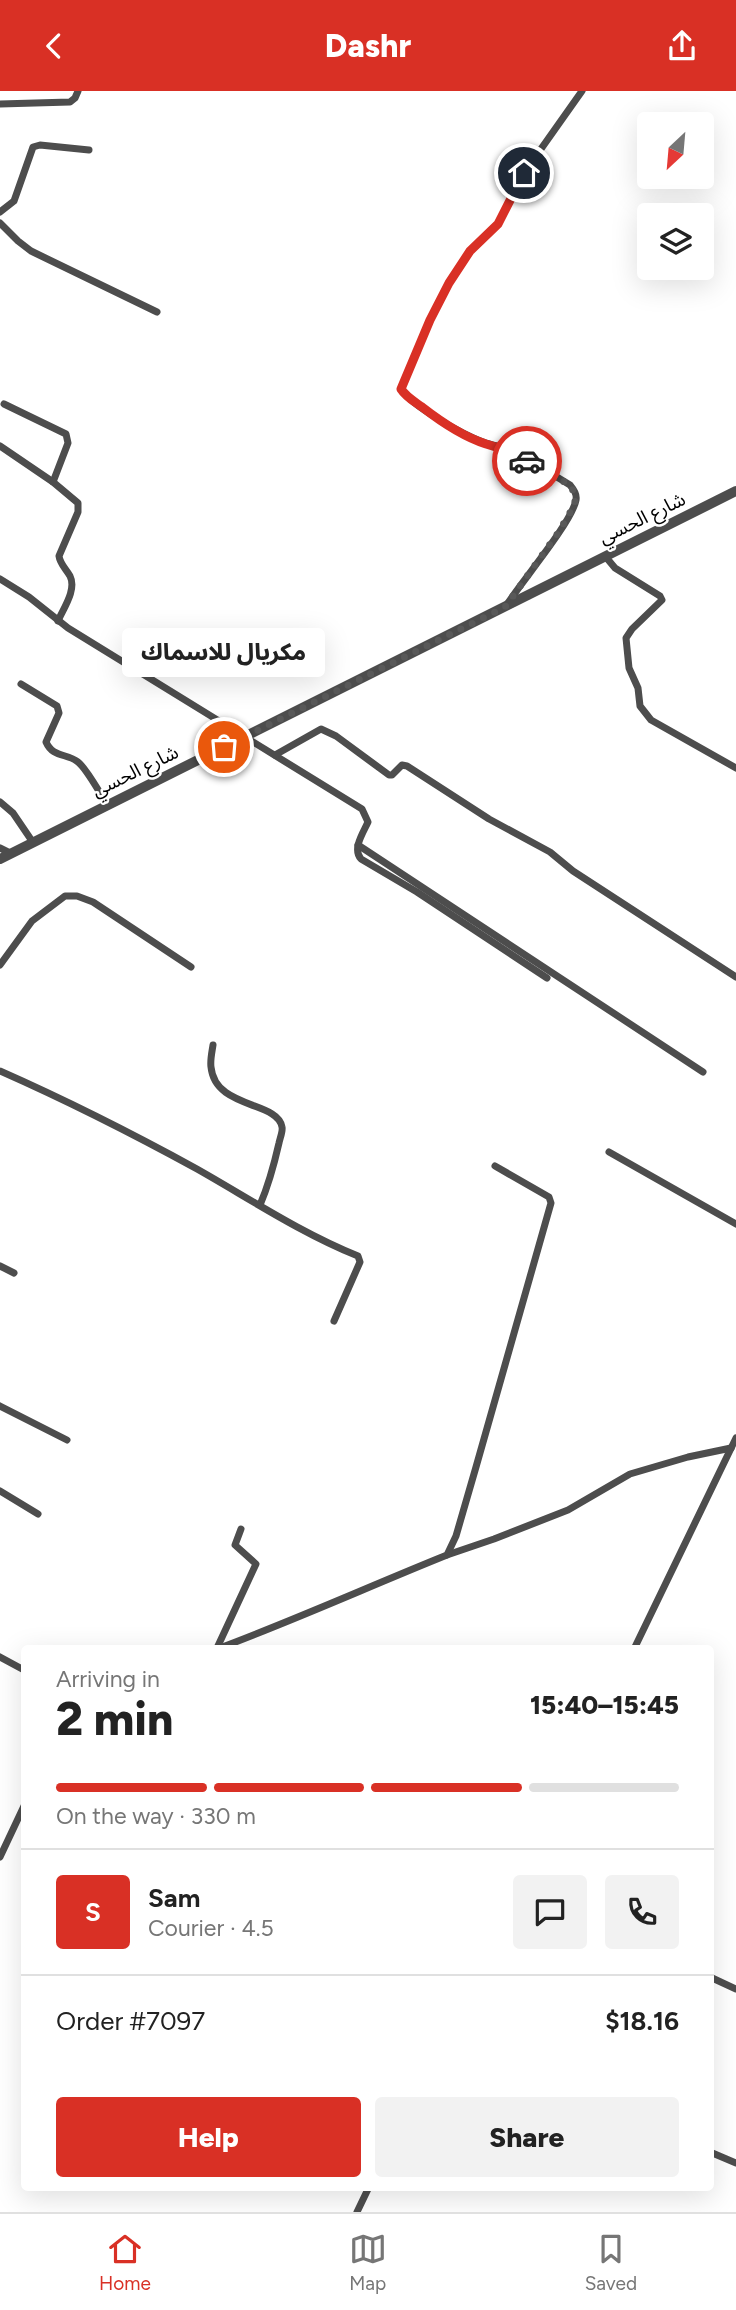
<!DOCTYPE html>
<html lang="en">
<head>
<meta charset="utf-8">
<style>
	:root { --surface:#fff; --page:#f2f2f2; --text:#222; --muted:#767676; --line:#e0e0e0; --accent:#d93025 }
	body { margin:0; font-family:Figtree,"Noto Sans Arabic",sans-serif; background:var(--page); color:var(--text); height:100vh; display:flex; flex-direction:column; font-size:26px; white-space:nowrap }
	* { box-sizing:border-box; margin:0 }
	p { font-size:23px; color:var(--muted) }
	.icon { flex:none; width:38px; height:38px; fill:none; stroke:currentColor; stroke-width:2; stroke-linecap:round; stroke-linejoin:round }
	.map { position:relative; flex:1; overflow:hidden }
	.details { position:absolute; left:21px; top:1554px; width:693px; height:546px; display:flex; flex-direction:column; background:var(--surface); border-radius:7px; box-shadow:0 7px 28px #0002 }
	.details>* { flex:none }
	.needle { width:46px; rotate:206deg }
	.tools { position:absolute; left:637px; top:21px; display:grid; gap:14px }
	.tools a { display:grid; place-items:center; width:77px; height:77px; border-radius:7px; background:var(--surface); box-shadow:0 7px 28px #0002; font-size:35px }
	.pin { position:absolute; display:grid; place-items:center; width:60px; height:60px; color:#fff; margin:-30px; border:4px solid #fff; border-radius:50%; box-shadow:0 2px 7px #0007 }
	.courier { position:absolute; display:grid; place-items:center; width:70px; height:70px; margin:-35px; border:5px solid #d93025; border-radius:50%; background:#fff; color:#222; box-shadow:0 2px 9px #0007 }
	.bubble { position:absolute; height:49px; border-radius:7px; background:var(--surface); box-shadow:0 7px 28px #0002; font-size:23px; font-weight:800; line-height:49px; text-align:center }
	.overview em { font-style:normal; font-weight:800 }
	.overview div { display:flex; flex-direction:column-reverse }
	.overview { display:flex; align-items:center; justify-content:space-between; height:119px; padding:0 35px }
	h1 { font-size:46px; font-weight:800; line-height:52px }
	.bar { display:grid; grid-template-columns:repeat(4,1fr); gap:10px 7px; align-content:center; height:84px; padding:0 35px }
	.bar i { height:9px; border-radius:5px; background:var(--line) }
	.bar .current { background:var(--accent) }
	.bar p { grid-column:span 4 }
	.line { display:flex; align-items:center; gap:18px; padding:0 35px; border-top:2px solid var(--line) }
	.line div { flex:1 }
	.round { display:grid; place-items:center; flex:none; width:74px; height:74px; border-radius:7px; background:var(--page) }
	.action { display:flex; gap:14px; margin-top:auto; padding:14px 35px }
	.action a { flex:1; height:80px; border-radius:7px; background:var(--accent); color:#fff; font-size:28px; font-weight:800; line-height:80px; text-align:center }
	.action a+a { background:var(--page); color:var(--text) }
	header { display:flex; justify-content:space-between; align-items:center; height:91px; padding:0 35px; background:var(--accent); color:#fff; font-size:32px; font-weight:800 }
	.tab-bar { display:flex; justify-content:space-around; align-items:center; height:98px; border-top:2px solid var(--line); background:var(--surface); font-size:19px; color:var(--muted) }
	.tab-bar a { display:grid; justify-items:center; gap:4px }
	.tab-bar .current { color:var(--accent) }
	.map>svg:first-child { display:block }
</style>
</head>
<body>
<header><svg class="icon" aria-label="back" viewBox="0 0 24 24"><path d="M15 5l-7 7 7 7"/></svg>Dashr<svg class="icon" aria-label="share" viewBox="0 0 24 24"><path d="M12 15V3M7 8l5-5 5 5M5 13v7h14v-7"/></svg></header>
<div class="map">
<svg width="736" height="2121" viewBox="0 0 736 2121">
	<rect width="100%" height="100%" fill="#fff"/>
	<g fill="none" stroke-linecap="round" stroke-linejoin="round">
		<g stroke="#4d4d4d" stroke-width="7">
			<path d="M0,13l70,-2 5,-4 3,-7"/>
			<path d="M0,121l14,-11 19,-54 7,-2 49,5"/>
			<path d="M0,132l18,18 13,10 126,61"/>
			<path d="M4,313l62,30 2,9 -15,39"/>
			<path d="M0,355l53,36 25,21v9l-19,44c1,8 7,13 11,20 7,14 -7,33 -12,45"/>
			<path d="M605,465l10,12 45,28 2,4 -30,29 -6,9 3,30 9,20 2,18 11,14 85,48"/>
			<path d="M0,488l29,18 39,31 294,181 6,13c-5,11 -16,27 -7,37l56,33 130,86"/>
			<path d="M508,512c14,-22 64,-81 68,-103 1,-6 -2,-10 -6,-15 -21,-13 -43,-26 -66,-37 -7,-3 -15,-3 -21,-6 -19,-7 -72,-36 -82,-53l29,-69 19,-37 21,-32 28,-27 26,-51 58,-82"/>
			<path d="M21,593l36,22 2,7 -13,29c7,16 21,11 32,20 9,7 22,32 29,42"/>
			<path d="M275,664l46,-26 15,7 53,39h3l10,-10 5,1 82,53 61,33 23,19 163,106"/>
			<path d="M0,711l13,11 19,28"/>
			<path d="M358,754l345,227"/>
			<path d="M0,757l10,5"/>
			<path d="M0,874l32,-44 33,-25h12l16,6 98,65"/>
			<path d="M213,954c-1,7 -3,15 -2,22 4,42 67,34 71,60 1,4 -2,11 -3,16 -5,22 -10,41 -19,62"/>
			<path d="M0,980c68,30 133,63 197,98 53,30 104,64 161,87l2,6 -26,59"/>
			<path d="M609,1061l127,72"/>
			<path d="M0,1175l14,7"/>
			<path d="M0,1315l67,34"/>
			<path d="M0,1400l38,23"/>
			<path d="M447,1464l47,-16 74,-29 62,-36 58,-17 43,-9"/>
			<path d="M217,1557l39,-84 -21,-19 6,-16"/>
			<path d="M217,1558c78,-29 153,-63 230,-94l9,-19 20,-69 75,-264 -2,-6 -54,-31"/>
			<path d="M634,1558l102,-211"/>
			<path d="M0,1566l24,13"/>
			<path d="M0,1766l24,-51"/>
			<path d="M710,1886l26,12"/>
			<path d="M710,2061l26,11"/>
			<path d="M357,2121l12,-25"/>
		</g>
		<path stroke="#4d4d4d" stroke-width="10" d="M0,768l736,-368"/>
	</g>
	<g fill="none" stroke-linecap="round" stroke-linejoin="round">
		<path stroke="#595959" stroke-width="7" stroke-dasharray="0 12.6" d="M224,656l281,-140 53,-74 16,-27 2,-10 -6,-11 -43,-24"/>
		<path stroke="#d93025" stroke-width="9" d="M524,82l-26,51 -28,27 -21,32 -19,37 -29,69c5,8 14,13 21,18 18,14 42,30 64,37 15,4 27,9 41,17"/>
	</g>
	<g text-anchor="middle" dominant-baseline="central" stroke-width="5" stroke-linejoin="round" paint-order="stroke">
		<g font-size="19" fill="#000" stroke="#fff">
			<text transform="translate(642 427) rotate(-26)">شارع الحسي</text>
			<text transform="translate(135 680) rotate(-26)">شارع الحسي</text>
		</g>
	</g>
</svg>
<div class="tools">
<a><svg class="needle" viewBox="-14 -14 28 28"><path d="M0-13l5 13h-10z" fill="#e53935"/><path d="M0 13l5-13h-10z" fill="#767676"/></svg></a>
<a><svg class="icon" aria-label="layers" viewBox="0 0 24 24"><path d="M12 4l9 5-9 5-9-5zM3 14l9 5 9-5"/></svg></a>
</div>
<div class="pin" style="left:224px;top:656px;background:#ea580c"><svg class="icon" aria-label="bag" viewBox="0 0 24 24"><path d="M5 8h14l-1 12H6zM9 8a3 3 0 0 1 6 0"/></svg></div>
<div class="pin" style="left:524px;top:82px;background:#1f2937"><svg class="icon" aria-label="home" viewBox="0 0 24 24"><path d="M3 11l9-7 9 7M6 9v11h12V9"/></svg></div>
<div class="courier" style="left:527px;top:370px"><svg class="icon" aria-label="car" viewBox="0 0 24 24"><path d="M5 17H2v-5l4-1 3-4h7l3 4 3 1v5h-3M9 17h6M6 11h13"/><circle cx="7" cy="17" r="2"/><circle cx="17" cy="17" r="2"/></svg></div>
<div class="bubble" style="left:122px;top:537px;width:203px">مكريال للاسماك</div>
<section class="details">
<div class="overview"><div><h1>2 min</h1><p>Arriving in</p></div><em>15:40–15:45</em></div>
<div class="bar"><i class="current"></i><i class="current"></i><i class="current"></i><i></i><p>On the way · 330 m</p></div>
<div class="line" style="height:126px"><b class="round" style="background:var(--accent);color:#fff">S</b><div><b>Sam</b><p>Courier · 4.5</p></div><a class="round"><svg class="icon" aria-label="chat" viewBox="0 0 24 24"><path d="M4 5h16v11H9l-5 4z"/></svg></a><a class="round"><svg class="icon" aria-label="phone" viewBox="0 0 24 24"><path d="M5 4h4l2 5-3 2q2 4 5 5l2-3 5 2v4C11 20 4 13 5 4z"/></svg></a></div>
<div class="line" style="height:91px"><div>Order #7097</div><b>$18.16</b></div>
<div class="action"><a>Help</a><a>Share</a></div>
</section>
</div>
<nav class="tab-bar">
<a class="current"><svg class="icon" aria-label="home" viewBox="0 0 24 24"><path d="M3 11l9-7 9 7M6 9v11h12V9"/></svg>Home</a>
<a><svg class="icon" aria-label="map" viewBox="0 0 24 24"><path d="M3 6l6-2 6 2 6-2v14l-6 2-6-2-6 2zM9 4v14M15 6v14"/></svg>Map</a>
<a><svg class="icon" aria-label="saved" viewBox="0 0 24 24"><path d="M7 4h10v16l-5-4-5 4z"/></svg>Saved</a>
</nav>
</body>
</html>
